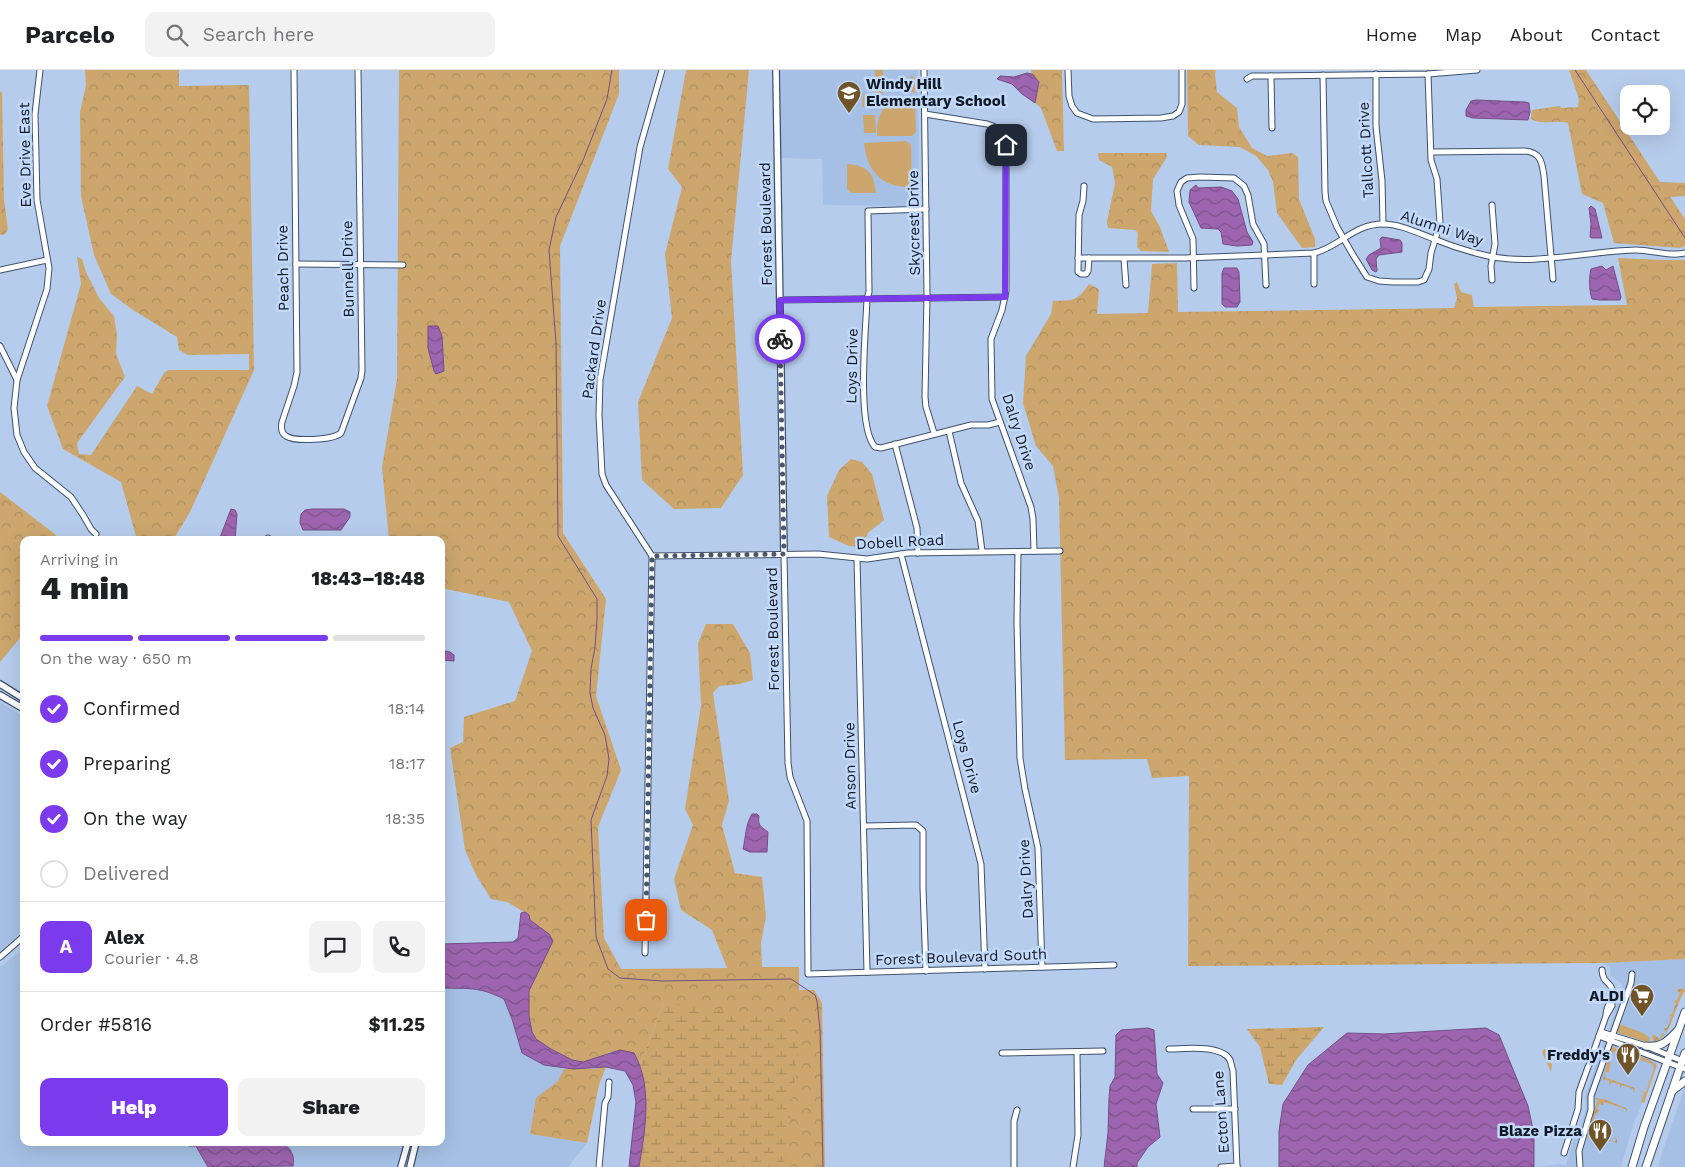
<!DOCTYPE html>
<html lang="en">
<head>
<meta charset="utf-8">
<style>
	:root { --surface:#fff; --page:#f2f2f2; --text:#202124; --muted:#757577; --line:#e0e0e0; --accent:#7c3aed }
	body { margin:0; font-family:"Work Sans",sans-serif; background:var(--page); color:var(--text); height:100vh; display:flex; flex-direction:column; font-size:19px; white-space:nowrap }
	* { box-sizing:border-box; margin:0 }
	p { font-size:16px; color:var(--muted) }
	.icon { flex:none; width:28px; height:28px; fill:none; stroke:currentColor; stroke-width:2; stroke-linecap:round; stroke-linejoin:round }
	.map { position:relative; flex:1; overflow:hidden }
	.drawer { position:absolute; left:20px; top:466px; width:425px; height:610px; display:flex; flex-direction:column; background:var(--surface); border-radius:10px; box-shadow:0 5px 20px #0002 }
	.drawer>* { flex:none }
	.buttons { position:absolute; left:1620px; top:15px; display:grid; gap:10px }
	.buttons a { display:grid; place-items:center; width:50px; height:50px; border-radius:10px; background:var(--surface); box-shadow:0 5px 20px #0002; font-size:25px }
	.pin { position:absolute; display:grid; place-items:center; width:42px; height:42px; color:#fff; margin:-21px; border-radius:10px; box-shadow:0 2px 8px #0006 }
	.courier { position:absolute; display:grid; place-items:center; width:50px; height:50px; margin:-25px; border:4px solid #7c3aed; border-radius:50%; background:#fff; color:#222; box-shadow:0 1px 6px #0007 }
	.headline em { font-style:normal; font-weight:800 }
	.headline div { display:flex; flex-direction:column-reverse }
	.headline { display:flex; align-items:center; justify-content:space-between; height:85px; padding:0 20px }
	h1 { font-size:32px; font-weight:800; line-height:38px }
	.bar { display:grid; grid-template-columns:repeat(4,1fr); gap:8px 5px; align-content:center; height:60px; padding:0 20px }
	.bar i { height:6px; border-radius:4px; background:var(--line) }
	.bar .selected { background:var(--accent) }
	.bar p { grid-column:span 4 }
	.line { display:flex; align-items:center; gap:12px; padding:0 20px; border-top:1px solid var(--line) }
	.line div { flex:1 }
	.round { display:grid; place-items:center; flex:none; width:52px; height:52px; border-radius:10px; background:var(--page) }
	ol { padding:0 20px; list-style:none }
	li { display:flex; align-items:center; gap:15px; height:55px }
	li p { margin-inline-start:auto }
	li .icon { padding:5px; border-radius:50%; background:var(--accent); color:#fff; stroke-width:4 }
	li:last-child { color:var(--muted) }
	li i { width:28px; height:28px; border:2px solid var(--line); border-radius:50% }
	.action { display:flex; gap:10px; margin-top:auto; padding:10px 20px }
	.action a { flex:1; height:58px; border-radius:10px; background:var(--accent); color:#fff; font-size:20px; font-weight:800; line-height:58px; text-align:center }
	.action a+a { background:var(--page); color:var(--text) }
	header { display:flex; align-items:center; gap:30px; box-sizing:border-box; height:70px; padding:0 25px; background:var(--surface); border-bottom:1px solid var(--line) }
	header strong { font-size:24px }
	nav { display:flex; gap:28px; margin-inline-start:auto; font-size:18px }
	.search { width:350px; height:45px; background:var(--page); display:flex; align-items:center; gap:12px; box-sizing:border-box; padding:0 18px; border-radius:10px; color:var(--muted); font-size:19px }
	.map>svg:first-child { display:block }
</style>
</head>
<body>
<header>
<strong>Parcelo</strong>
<div class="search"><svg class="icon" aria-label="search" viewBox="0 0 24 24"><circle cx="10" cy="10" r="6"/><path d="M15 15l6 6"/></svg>Search here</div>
<nav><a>Home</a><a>Map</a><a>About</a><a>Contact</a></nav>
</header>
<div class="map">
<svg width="1685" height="1097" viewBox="0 0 1685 1097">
	<defs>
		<pattern id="forest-crowns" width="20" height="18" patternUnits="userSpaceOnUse" patternTransform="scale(1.25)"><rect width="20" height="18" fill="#cca66d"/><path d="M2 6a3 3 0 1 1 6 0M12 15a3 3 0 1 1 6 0" fill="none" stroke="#ae8e5e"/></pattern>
		<pattern id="wetland-marsh" width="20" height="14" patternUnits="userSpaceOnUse" patternTransform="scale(1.25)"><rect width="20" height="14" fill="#cca66d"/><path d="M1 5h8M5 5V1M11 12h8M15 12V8" fill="none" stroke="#ae8e5e"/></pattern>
		<pattern id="garden-furrows" width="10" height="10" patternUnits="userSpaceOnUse" patternTransform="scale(1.25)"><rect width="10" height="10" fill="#cca66d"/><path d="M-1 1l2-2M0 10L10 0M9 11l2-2" fill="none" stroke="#ae8e5e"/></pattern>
		<pattern id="water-waves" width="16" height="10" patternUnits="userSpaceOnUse" patternTransform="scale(1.25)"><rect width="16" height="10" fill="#9d65af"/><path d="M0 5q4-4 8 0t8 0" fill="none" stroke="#7f528e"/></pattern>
	</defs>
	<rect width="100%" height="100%" fill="#b6ccec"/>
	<g fill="#a5c0e4">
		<path d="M780,0h138l1,136 -96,-1 -1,-46 -41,-1z"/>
		<path d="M0,632l24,15v211l-6,7 -18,16z"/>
		<path d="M24,879v193l159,1 6,3h7l12,21h-208v-200z"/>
		<path d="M1685,889v31l-5,7 -25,71 -17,46 -4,8 -13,45h-86l24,-3 7,1 9,-31 3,-1 8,-25 -1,-12 37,-106v-6l-12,-9v-8l-6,-4z"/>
		<path d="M441,918h33l16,4 14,7 8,20 10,34 22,12 20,4 -5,12 -23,18 -6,35 57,9 -19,24h-277l2,-1 -6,-21 -6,-2 160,-1z"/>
		<path d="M1685,1016v81h-27l4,-14z"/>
	</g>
	<g fill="#cca66d">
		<path d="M875,0h8v22l-1,2h-5l-2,12 -13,1 1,-13h12z"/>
		<path d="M911,6l5,2v13l-2,2 -10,-5 -1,-3 3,-4h3z"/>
		<path d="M906,26h9l1,36 -4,4h-35c-1,-23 7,-34 29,-40z"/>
		<path d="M863,45h12l1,18h-12z"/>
		<path d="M906,71l5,4 1,42c-30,1 -45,-15 -48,-44z"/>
		<path d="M847,94c20,1 27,9 29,29h-24l-5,-4z"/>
		<path d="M1619,954l24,9 7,5 -1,5 -31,-10 -1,-4z"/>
		<path d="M1614,976l1,2 24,8 -1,4 -22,-9 -5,3v-5z"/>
		<path d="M1544,979l9,3 2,-3 3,2 -1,3h-3l-4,9 2,1 -1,8 -9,-20z"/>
		<path d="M1640,986l10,4 7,5 -13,38 -3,-1 3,-9 -4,-2 6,1 8,-24 -2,-4 -12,-4z"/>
	</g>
	<g fill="url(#forest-crowns)">
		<path d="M85,0h94v16l70,-1 5,285 -64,142 -17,28h-36l-16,-58 -58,-33 -16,-43 34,-122 -4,-27 5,2 4,13 13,26 15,18 3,19 -1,19 9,23 -48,66 2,11 12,1 46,-69 15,8 12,-21 4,-3h81v-16l-61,1 -9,-5 -2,-13 -44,-27 -22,-16 -17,-39 -13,-59 -1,-84 6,-27z"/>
		<path d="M399,0h220v24l-59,152 3,287 43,66 -10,97 25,74 -23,57 6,111 17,31 106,-1 -15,-38 -31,-20 -7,-31 19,-54 -8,-16 16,-104 -3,-62 8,-19h27l17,29 3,27 -13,4 -21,2 -6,7 16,108 -7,24 13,48 27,4 4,39 -5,27 1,24h37v23h15l8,13 3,164h-42l-119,-165 -24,63 -6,-12 -24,-1 -11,6 -16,4 -11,-2 -21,-11 -15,-10 -4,-7 -3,-16v-25l24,-50 -4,-7 -20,-14v-5l-22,-13 -16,-3 -15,-24 -11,-25 -15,-102 13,-6 1,-25 51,-16 17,-50 -23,-49 -68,-14v-48h-52l-7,-73 15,-88z"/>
		<path d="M686,0h63l-18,191 12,214 -22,33 -47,1 -32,-29 -4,-78 34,-84 -7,-64 17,-67 -14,-18z"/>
		<path d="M1031,0h31l2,81h-7l-16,-43 -6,-5 4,-21 -7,-8z"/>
		<path d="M1187,0h29l-1,4 2,18 20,16 2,19 13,21 15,8 25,-3 6,4 1,42 16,40v8l-13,1 -25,-35 -4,-31 -5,-12 -12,-14 -16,-9 -41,-2 -11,-9z"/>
		<path d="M1569,0h17l74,112 25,1v13l-15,1 15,22v27l-5,2 -66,-5 -11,-40 -21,-9 -14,-71c-13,-4 -23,3 -37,-4l1,-9 28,-4 1,2 17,-1 1,-8z"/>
		<path d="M0,21l2,2 2,107 4,29 -3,5 -5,1z"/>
		<path d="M1098,83h68l1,4 -14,22 -2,32 9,16 9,25 -28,-1 -4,-4 1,-14 -3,-3 -27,-2 -1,-6 8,-39 -3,-16 -13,-7z"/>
		<path d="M1618,188l46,2h21v699l-81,4 -416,3 1,-190 -37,2 -5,-19 -82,1 -6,-262 -6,-32 -17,-20 -13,-43 3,-47 25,-42 2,-13c20,-1 24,1 36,-17l10,5 -2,25 51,-1 4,-49 25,-1 1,49 276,-4 3,-10 -3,-14 3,-2 4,10 11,3 2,12 153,-2z"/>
		<path d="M851,389l11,3 10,12 12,46 -16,13 -8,14 -11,-1 -20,-9 -2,-41 12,-26z"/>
		<path d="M0,422l56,43 -1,5h-31v93l-24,29z"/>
		<path d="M606,997l-7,18 -12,58 -57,-9 6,-36 22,-17 6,-12h29z"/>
	</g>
	<g fill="url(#wetland-marsh)">
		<path d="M664,932l118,17 17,24 -15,124h-145l7,-54 -6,-48z"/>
		<path d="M1324,957l-28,33 -14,25 -13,-1 -9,-37 -13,-18z"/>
	</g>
	<g fill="url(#garden-furrows)">
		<path d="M1678,919h7v2c-11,15 -13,45 -30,51l-3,-4 1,-4 7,5 2,-6 3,1 1,-3 -3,-2 2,-1h2l4,-11 -2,-2 3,-1 4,-11 -3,-2 4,-1 3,-7 -3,-2z"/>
		<path d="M1608,990h3l-2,12h-3l-2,5 31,11 -1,5 -1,-1v-3l-11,-4 -2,3v-3l-8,-3 -3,3v-4l-4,-2 -1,2 -1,-3z"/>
		<path d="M1594,1028l10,1 24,10 -2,3 -1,-3 -21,-7 -1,3 -4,-1 -2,5 2,1 -1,3h-2l-4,12 -2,-4 8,-21z"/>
		<path d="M1588,1060l7,1 2,5 17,5h2l-1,-3h2v6l-2,-2 -18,-5 -3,3v-3l-3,-1 -1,2h-2l-2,-3z"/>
	</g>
	<g fill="url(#water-waves)" stroke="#734e85">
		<path d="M1027,3l5,1 7,8 -4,21 -13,-9 -10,-10 -15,-5 3,-3 14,1z"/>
		<path d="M1476,30l49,2 4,1 1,9 -2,8 -55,-2 -7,-2v-6l5,-9z"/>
		<path d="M1196,115l2,3 23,-1 11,4 6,8 9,33 6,10 -1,3 -15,1 -14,-2 -2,-12 -3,-3 -17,-1 -12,-26 1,-12z"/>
		<path d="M1591,136l4,3 7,29h-10l-2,-1 1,-13 -2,-16z"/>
		<path d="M1382,167l18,3 2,3v9l-23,3 -3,4 1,12 -1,1 -4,-2 -6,-11 3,-4 12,-7 -1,-9z"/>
		<path d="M1602,196l4,4 7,-4 8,31 -1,3h-20l-8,-1c-3,-8 -3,-22 -1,-30z"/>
		<path d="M1224,198h13l2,4 1,30 -3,5h-12l-3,-3v-31z"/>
		<path d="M428,256h10l4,10 2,35 -8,3 -2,-3 -6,-23z"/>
		<path d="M231,439l4,1 2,4 -2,26h-16z"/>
		<path d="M312,439h32l6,3v5l-9,13h-38l-3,-7 1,-9 4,-4z"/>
		<path d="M441,580l9,2 4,3v6l-13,-1z"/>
		<path d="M752,744h5l2,2c-2,10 3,11 9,16l-1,20h-17l-7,-3c3,-12 2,-23 9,-35z"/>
		<path d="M525,842l4,3 1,5 19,14 4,7 -24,50v25l3,16 4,7 15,10 21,11 11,2 37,-12 14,3c19,34 11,78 5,114h-10l7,-65 -3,-17 -8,-14 -19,-4 -33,2 -29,-4 -22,-12 -10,-34 -8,-20c-26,-13 -35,-10 -63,-11v-44l72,-2 5,-4 3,-25z"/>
		<path d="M1148,958l6,2 3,44 6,9 -7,21 4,33 -12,10 -11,16v4h-33l4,-34 1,-35 1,-12 5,-9 1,-42 5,-5z"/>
		<path d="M1486,958l13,7 29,71 6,28v33h-255v-36l4,-27 25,-39 39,-32 37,1z"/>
		<path d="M183,1073h98c10,4 14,13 12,23l-85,1 -12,-21h-7z"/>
	</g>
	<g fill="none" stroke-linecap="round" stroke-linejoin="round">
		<g stroke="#734e85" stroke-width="1">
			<path d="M612,0l-5,29 -23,59 -28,59 -7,33 7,93 2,193 39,63v21l-2,27 -4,22 -1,24 3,15 12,27 4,24 -2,17 -16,44 5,117 12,32 12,9 42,3 129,-2 24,16 2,6 3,29 3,137"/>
			<path d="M1575,0l110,168"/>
		</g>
		<defs>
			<g id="minor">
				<path d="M40,0l-5,44 2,86 12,68 -2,21 -30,91 -3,28 3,27 7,17 11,16 36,29 12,18 8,14 5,5"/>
				<path d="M294,0l3,302 -3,14 -12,36c-1,5 -1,11 4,14 9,6 47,4 55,-3l20,-55 1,-8 -4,-300"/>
				<path d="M924,0l3,225 -2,102 1,10 8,26"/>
				<path d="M1068,0l1,26 3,10 5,7 16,6 68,-1 12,-2 6,-4 3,-8v-34"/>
				<path d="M1376,4v52l6,55 1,43"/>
				<path d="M1323,5l2,117 1,9 11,26 16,28 14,22 12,4 14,1h25l6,-2 5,-11 2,-16 9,-30 -3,-44 -6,-19 -3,-86"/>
				<path d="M1271,6l1,52"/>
				<path d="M1247,9l5,-3h19l157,-2 49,-4"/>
				<path d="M925,44l62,10 6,2 8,7 5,12v146l-4,19 -11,29 1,60 39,108 2,12 1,32"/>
				<path d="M1431,82l93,-1c17,1 18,11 20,25l9,103"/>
				<path d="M1084,116l-1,15 -4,14 -1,57 3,2h5l2,-3 1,-13"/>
				<path d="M1492,135l3,39 -4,22 1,14"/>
				<path d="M926,139l-58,2 1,81 -2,7c-1,30 -11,127 8,148l6,1 90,-23h17l12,-3"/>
				<path d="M1314,183v31"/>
				<path d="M1078,188h107l129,-5c26,-6 39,-29 69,-29 17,0 35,9 51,15 17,7 36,13 54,17 47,10 100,-5 148,-6 16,0 34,7 49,3"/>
				<path d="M1124,189l2,26"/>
				<path d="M296,194l107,1"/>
				<path d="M0,200l47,-10"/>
				<path d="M1194,218l-1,-49 -14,-34 -2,-14 4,-9 6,-4 13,-1 34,1 10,8 4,9 5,29 11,20 2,41"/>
				<path d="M780,230l225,-3"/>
				<path d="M0,276l17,34"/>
				<path d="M949,361l12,52 17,38 4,30"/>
				<path d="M895,374l22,84 1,25"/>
				<path d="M268,468v2"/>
				<path d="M1018,482l-1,70 3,136 5,31 13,59 4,119"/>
				<path d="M784,484l4,209 2,14 17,44 1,153 306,-9"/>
				<path d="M901,484l80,310 4,105"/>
				<path d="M652,486l166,-2 49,5 41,-6 152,-2"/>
				<path d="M857,489l10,413"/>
				<path d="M864,756l52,-1 7,6v57l3,83"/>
				<path d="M645,883l7,-397 -46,-71 -4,-11 -3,-59 1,-35 40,-233 22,-77"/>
				<path d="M0,887l24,-21"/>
				<path d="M1602,900c1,14 8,11 10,19 2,5 -1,11 0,17l-6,10"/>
				<path d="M1601,962l45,14 39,16"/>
				<path d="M1599,966l86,33"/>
				<path d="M1169,979c15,0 52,-5 61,11 1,3 2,8 3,11l4,96"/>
				<path d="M1002,983l101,-2"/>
				<path d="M1193,1039h42"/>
				<path d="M1564,1083l14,-44 1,-17 9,-25 5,-10v-4l13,-37c0,-6 1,-10 5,-14"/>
				<path d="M599,1097l6,-64 3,-6 1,-15"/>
				<path d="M1014,1097v-46l3,-11"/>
				<path d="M1073,1097l5,-32 -1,-82"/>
				<path d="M1221,1097l16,-1"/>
				<path d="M1580,1097l-1,-16 12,-41v-14l40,-113 1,-9"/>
			</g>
			<g id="tertiary">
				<path d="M776,0l8,484"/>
				<path d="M0,614l24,15"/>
				<path d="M0,625l24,14"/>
				<path d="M401,1097l7,-25"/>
				<path d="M410,1097l6,-25"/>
			</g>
			<g id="secondary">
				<path d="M1646,976c14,2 21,-4 31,-15"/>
				<path d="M1672,1021l13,-10"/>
				<path d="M1632,1097l12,-40 41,-115"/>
				<path d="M1646,1097l39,-114"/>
			</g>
		</defs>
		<use href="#minor" stroke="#3e516c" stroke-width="7"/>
		<use href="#tertiary" stroke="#3e516c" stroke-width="8"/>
		<use href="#secondary" stroke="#3e516c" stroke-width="9"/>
		<use href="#minor" stroke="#fff" stroke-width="5"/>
		<use href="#tertiary" stroke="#fff" stroke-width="5.5"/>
		<use href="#secondary" stroke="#fff" stroke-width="7"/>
	</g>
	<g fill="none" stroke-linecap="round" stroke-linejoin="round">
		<path stroke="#4a576a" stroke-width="5" stroke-dasharray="0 9" d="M646,850l6,-364 132,-2 -4,-215"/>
		<path stroke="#7c3aed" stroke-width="6" d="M780,269v-39l225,-3 1,-152"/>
	</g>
	<defs>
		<symbol id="school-pin" viewBox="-11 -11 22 30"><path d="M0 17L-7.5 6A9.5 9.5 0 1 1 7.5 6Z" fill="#705427" stroke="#c3d9fa"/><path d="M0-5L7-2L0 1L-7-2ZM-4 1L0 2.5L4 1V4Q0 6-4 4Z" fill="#fff"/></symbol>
		<symbol id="supermarket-pin" viewBox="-11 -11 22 30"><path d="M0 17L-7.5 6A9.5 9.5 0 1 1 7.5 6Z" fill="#705427" stroke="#c3d9fa"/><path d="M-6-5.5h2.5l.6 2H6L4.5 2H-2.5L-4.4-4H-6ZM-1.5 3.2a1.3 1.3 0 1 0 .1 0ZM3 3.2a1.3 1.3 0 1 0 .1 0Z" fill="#fff"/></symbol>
		<symbol id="restaurant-pin" viewBox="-11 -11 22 30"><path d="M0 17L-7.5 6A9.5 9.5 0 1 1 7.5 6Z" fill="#705427" stroke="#c3d9fa"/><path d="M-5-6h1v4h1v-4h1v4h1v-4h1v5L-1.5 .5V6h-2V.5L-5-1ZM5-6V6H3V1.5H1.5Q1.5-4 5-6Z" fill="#fff"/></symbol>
	</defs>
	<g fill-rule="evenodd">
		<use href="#school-pin" x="835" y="9" width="28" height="38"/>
		<use href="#supermarket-pin" x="1628" y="912" width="28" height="38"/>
		<use href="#restaurant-pin" x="1614" y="971" width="28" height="38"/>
		<use href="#restaurant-pin" x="1586" y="1047" width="28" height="38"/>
	</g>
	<g text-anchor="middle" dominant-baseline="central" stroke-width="5" stroke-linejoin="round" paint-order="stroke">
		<g font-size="15" font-weight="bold" fill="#101824" stroke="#c3d9fa" text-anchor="end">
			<text x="866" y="14" text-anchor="start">Windy Hill<tspan x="866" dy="17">Elementary School</tspan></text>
			<text x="1624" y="926">ALDI</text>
			<text x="1610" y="985">Freddy's</text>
			<text x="1582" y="1061">Blaze Pizza</text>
		</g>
		<g font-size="15" fill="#101824" stroke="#c3d9fa">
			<text transform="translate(1366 80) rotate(-93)">Tallcott Drive</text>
			<text transform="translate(25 85) rotate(-91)">Eve Drive East</text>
			<text transform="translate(914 153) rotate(-91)">Skycrest Drive</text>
			<text transform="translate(766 154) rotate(-91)">Forest Boulevard</text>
			<text transform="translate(1442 158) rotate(18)">Alumni Way</text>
			<text transform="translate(283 198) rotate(-91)">Peach Drive</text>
			<text transform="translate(348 199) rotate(-91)">Bunnell Drive</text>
			<text transform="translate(594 279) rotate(-82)">Packard Drive</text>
			<text transform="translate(852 296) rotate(-89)">Loys Drive</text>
			<text transform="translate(1019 362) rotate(72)">Dalry Drive</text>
			<text transform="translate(900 472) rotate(-3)">Dobell Road</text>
			<text transform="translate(773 559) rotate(-91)">Forest Boulevard</text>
			<text transform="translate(967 687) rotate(75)">Loys Drive</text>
			<text transform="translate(850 696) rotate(-91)">Anson Drive</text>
			<text transform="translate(1026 809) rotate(-93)">Dalry Drive</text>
			<text transform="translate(961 887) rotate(-2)">Forest Boulevard South</text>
			<text transform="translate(1221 1042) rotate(-94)">Ecton Lane</text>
		</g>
	</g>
</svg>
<div class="buttons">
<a><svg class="icon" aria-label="locate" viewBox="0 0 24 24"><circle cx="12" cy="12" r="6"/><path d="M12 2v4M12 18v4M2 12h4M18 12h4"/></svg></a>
</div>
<div class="pin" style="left:646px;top:850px;background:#ea580c"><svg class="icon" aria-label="bag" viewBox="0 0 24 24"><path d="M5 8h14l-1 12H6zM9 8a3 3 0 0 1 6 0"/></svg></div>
<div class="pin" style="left:1006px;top:75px;background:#1f2937"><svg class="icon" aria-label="home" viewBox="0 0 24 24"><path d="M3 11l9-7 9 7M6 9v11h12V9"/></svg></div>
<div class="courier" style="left:780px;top:269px"><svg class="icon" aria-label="bike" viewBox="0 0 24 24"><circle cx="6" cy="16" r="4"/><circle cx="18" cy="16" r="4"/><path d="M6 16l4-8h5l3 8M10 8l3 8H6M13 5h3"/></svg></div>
<section class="drawer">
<div class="headline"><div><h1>4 min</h1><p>Arriving in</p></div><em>18:43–18:48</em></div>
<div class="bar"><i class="selected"></i><i class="selected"></i><i class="selected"></i><i></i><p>On the way · 650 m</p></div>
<ol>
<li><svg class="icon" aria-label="check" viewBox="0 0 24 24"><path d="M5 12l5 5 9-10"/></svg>Confirmed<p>18:14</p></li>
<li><svg class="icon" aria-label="check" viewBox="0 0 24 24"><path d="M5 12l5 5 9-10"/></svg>Preparing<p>18:17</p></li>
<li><svg class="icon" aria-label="check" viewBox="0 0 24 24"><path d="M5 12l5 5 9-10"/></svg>On the way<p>18:35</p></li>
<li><i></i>Delivered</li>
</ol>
<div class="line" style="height:90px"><b class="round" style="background:var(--accent);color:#fff">A</b><div><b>Alex</b><p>Courier · 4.8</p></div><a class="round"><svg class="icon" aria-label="chat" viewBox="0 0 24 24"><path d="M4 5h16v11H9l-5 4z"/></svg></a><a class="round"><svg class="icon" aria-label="phone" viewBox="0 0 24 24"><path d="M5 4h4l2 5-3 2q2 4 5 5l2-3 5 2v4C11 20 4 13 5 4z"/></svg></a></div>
<div class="line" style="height:65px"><div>Order #5816</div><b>$11.25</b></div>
<div class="action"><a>Help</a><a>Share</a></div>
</section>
</div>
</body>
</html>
